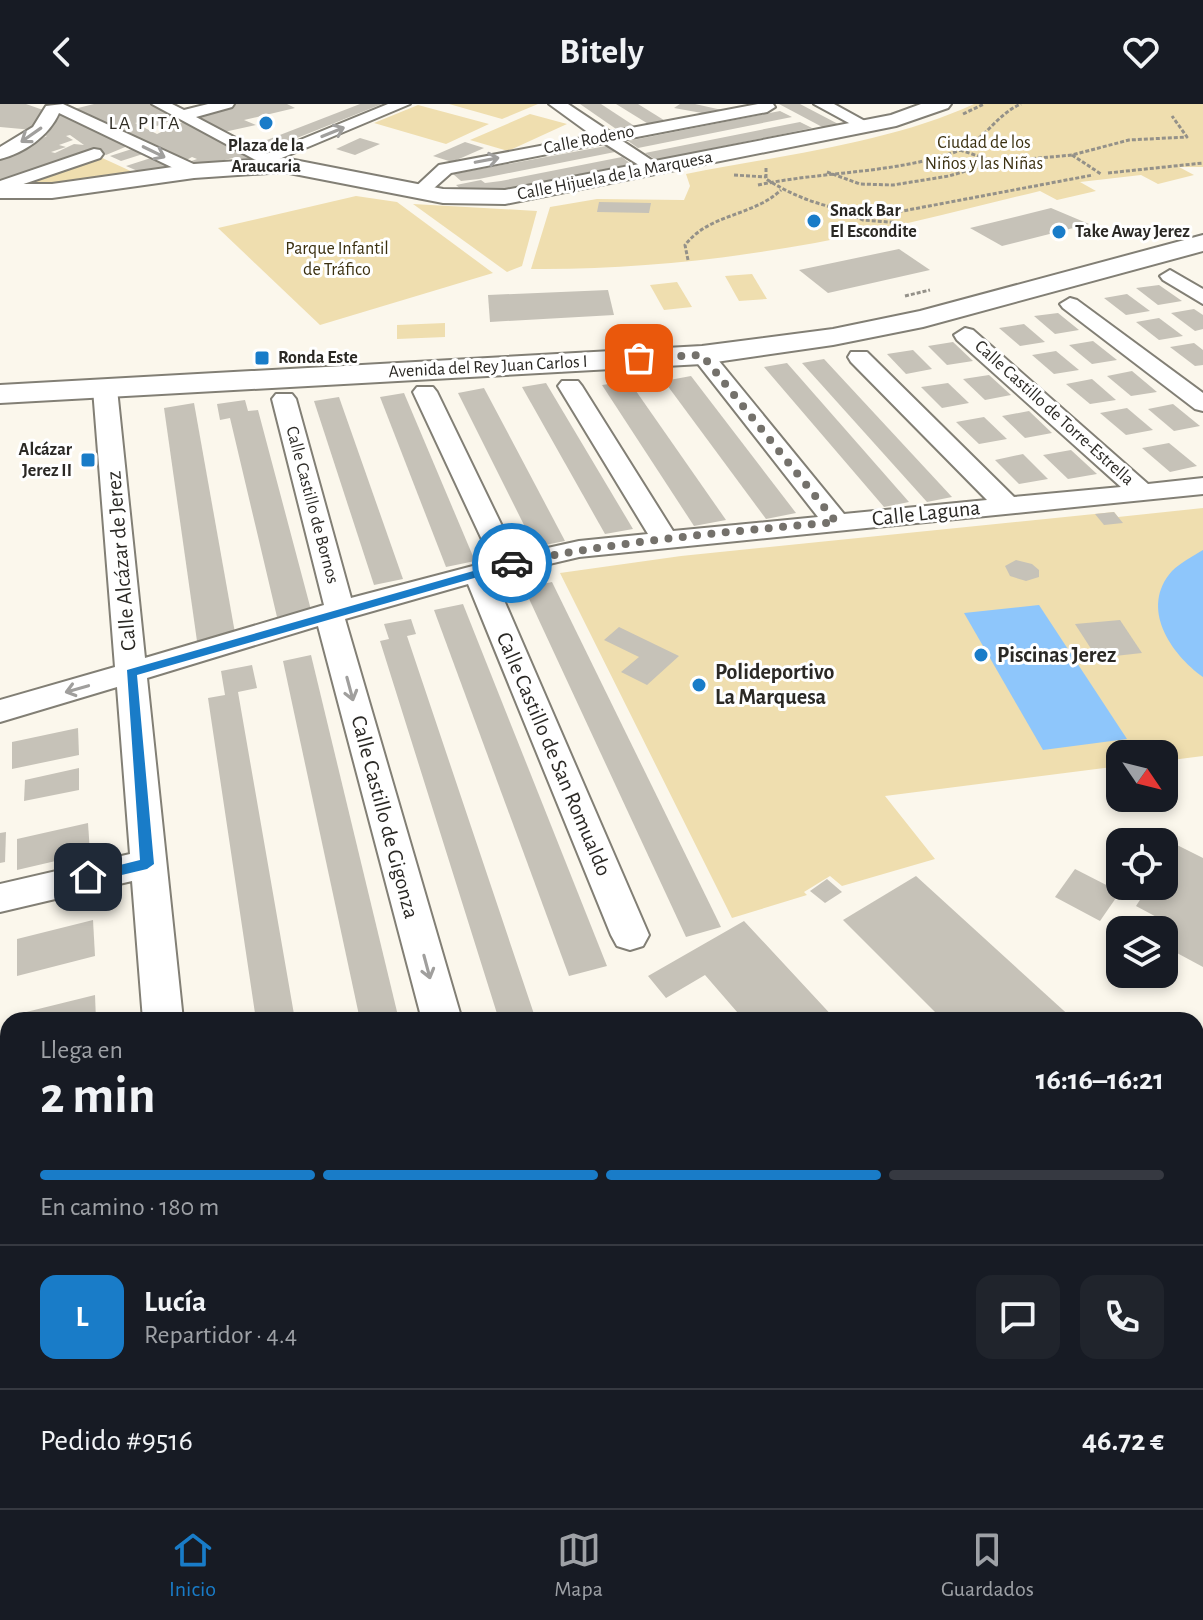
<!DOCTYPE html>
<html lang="es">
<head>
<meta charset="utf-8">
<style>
	:root { --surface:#171b24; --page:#20242c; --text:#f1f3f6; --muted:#9ea1a6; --line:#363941; --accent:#197cc8 }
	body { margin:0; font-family:"Alegreya Sans",sans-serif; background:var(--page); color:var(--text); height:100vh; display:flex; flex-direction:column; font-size:30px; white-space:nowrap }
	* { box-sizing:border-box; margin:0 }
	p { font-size:26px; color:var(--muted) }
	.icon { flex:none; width:44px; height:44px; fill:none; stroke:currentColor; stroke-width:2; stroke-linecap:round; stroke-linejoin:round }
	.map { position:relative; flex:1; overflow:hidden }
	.side { position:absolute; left:0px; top:908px; width:1204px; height:496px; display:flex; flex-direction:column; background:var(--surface); border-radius:24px 24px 0 0; box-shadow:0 4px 12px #0003 }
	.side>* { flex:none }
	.needle { width:52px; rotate:125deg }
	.controls { position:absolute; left:1106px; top:636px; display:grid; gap:16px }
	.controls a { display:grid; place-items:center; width:72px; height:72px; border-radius:16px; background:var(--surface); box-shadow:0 4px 12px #0003; font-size:40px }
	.pin { position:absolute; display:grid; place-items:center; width:68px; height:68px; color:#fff; margin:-34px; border-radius:16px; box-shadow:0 4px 12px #0006 }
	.courier { position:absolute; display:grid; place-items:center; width:80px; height:80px; margin:-40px; border:6px solid #197cc8; border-radius:50%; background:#fff; color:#222; box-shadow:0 2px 10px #0007 }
	.summary em { font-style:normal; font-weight:700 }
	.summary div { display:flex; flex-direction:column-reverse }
	.summary { display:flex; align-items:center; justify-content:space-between; height:136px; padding:0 40px }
	h1 { font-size:52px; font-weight:700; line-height:60px }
	.bar { display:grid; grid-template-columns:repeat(4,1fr); gap:12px 8px; align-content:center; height:96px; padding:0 40px }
	.bar i { height:10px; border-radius:6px; background:var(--line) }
	.bar .on { background:var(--accent) }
	.bar p { grid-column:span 4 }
	.line { display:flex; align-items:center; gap:20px; padding:0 40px; border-top:2px solid var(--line) }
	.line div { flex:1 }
	.round { display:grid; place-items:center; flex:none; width:84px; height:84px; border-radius:16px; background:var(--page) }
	header { display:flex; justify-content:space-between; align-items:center; height:104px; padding:0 40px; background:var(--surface); font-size:36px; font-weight:700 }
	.menu { display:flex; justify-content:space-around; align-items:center; height:112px; border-top:2px solid var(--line); background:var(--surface); font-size:22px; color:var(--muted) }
	.menu a { display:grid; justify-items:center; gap:4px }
	.menu .on { color:var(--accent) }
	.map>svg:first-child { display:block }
</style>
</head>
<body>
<header><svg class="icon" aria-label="back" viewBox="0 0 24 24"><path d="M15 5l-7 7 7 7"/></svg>Bitely<svg class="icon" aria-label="heart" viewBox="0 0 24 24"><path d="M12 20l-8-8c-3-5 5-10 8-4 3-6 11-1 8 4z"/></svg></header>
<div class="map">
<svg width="1203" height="1404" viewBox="0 0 1203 1404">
	<rect width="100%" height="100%" fill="#fbf7ec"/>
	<g fill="#efdeaf">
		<path d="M449,0h89l-36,15z"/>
		<path d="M974,0h229v63h-24l15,8 -36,9 -17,-9 -61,7 16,9 -39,9 -17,-9c-75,18 -150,38 -225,52 -93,17 -190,27 -284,26l19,-62 47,-8 87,1 6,-14 -4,-12c91,-18 204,-31 288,-70z"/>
		<path d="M418,1l71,19 -43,20 -72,-21z"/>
		<path d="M530,10l37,10 -59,27 -38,-11z"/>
		<path d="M98,52l37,17 -81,11 -37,1z"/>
		<path d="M356,92l41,6 96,71 -173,52 -102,-97z"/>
		<path d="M413,100l124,7 -15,55 -15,6z"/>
		<path d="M752,170l15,25 -28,2 -14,-25z"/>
		<path d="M677,178l15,25 -28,3 -14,-25z"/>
		<path d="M445,219v14l-48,2v-14z"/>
		<path d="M1203,404v248l-39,5v-7h-44v12l-235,30 50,63 -93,27 -12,-10 -26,16 3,3 -75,23 -172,-345 121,-17 433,-44 4,5z"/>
	</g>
	<g fill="#8ec6fb">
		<path d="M1203,446v127c-32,-23 -64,-69 -31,-106 8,-8 21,-15 31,-21z"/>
		<path d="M1039,501l88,134 -84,11 -79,-137z"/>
	</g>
	<g fill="#c6c2b8" fill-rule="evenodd">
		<path d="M0,0h26l20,7 -13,19 -33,-3z"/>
		<path d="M94,0h59l24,11 -5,1 5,2 -20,8 -13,-5 -9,2 22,11 30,-14 69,40 -13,4 -10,-6 -39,9 -8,-4 11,-4 -5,-2 -9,5 -109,-53z"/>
		<path d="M236,0h51l8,4 -51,12 12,5 -32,7 -33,-16z"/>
		<path d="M360,0h22l-115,46 -13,-5z"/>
		<path d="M580,0h21l35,23 -17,4z"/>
		<path d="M616,0h22l29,18 -17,3z"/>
		<path d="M680,0h15l27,6 -9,5 -39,-7z"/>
		<path d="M779,0h21l42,22 -16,3z"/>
		<path d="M780,7l12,6 -154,31 -10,-7z"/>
		<path d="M62,8l68,33 -24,10 -9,-4 -97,32v-23l5,-2 -3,-1 45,-21 -6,-2 16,-20zM70,31l14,10 -10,-1 -19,9 -4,-1 15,-5 -7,-2 14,-5 -7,-4z"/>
		<path d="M800,18l12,6 -156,32 -11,-7z"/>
		<path d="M360,34l20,6 -25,11 -19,-6z"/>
		<path d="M465,38l19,6 -32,14 -19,-6z"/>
		<path d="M606,42l9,6 -136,27 -18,2 -8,-7z"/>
		<path d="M135,44l11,5 -25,8 -11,-5z"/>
		<path d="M154,53l21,10 -35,5 -14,-6z"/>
		<path d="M622,53l9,7 -121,24 -47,3 -7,-6 25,-5 4,3 16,-2z"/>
		<path d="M599,98l52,1 -2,10 -52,-1z"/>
		<path d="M1051,104l38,16 -87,22 -32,-18z"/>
		<path d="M899,145l31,21 -102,23 -29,-23z"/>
		<path d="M1159,181l23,16 -24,4 -22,-17z"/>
		<path d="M608,186l6,25 -124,7 -2,-27z"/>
		<path d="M1127,190l23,17 -24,4 -22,-17z"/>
		<path d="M1194,205l9,6v14l-8,2 -24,-18z"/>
		<path d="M1058,209l21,17 -24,4 -21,-18z"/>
		<path d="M1159,214l24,18 -24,4 -23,-18z"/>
		<path d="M1024,220l21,18 -25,4 -21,-18z"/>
		<path d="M1093,237l24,19 -25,4 -23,-19z"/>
		<path d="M953,238l20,19 -26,4 -19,-19z"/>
		<path d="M1194,239l9,7v15l-8,1 -25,-19z"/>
		<path d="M913,246l19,19 -26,5 -19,-20z"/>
		<path d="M1056,247l23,19 -25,4 -22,-19z"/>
		<path d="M824,255l128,138 -25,5 -125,-139z"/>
		<path d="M787,259l122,139 -25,5 -120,-140z"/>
		<path d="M1132,267l25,21 -26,4 -24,-20z"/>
		<path d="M989,271l22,20 -26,5 -22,-21z"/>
		<path d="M691,272l105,137 -30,6 -102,-138z"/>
		<path d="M1092,275l24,21 -26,4 -24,-20z"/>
		<path d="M629,277l97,139 -32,6 -92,-141z"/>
		<path d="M546,279l87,146 -28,5 -83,-147z"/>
		<path d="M948,279l21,20 -27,5 -21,-21z"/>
		<path d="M484,284l81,153 -30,6 -77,-154z"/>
		<path d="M404,289l71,168 -29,6 -66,-170z"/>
		<path d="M339,293l64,182 -29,6 -60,-184z"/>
		<path d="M245,296l3,11 10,-1 53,200 -34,7 -47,-199 -10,2 -3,-16z"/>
		<path d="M194,299l41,230 -38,8 -33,-233z"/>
		<path d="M1173,300l27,22 -26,5 -26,-22z"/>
		<path d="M1127,304l26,22 -27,5 -26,-22z"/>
		<path d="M1029,307l23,22 -27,5 -23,-22z"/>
		<path d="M984,313l23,22 -28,5 -23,-22z"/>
		<path d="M1169,339l28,23 -27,6 -28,-24z"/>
		<path d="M1071,346l26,24 -29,5 -25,-24z"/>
		<path d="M1023,350l25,25 -29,5 -24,-24z"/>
		<path d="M1114,408l9,11 -19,2 -9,-11z"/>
		<path d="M1016,456l16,4 7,6v7l-13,4 -16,-5 -5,-10z"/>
		<path d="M552,478l169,345 -35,10 -162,-349z"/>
		<path d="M463,500l144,362 -38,10 -135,-366z"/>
		<path d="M411,515l5,15 -9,2 129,384h-37l-119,-379 9,-2 -5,-15z"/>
		<path d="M1120,516l22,33 -45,5 -22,-34z"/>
		<path d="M619,523l60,29 -32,29 -26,-13 18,-15 -35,-17z"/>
		<path d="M311,551l88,365h-39l-77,-359z"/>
		<path d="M252,561l5,23 -19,4 57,328h-39l-48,-322 17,-3 -4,-24z"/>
		<path d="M78,624l1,27 -67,14v-27z"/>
		<path d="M79,664v22l-55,11 1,-21z"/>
		<path d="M88,719l2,30 -73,17v-31z"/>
		<path d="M6,728l-1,30 -5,1v-30z"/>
		<path d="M1177,741l26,13v109l-39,-21v-16h-6l6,-9 -28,-15 13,-20h15v-22z"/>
		<path d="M1075,765l45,23 -20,29 -45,-24z"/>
		<path d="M916,772l158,144h-131l-100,-100z"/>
		<path d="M827,775l15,13 -17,11 -15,-12z"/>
		<path d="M93,816l2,36 -78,20v-37z"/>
		<path d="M744,817l92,99h-92l-39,-45 -39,23 -18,-22z"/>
		<path d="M95,891l1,25h-82v-5z"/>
		<path d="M8,1126v61l-8,8v-61z"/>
		<path d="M1196,1204l7,4v79l-7,14z"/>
		<path d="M8,1266v73l-8,9v-74z"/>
		<path d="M1196,1357l7,5v42h-41l-10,-8h44z"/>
		<path d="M128,1396h18l9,8h-34z"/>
		<path d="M373,1396h72l4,8h-72z"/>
		<path d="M567,1396h65l5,8h-65z"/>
		<path d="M776,1396h98l5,8h-97z"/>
		<path d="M1019,1396h124l-4,8h-120l-3,-2z"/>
	</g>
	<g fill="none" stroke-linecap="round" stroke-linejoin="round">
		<defs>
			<g id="minor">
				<path d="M63,0l137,63 3,4 -9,5 -6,-1 -129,-62c-10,23 -35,40 -59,46v-12l33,-20 13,-21z"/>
				<path d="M152,0h20l12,6 24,-6h26l-2,3 -36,10 70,37 122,-50h22l-145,61z"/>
				<path d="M549,0h19l42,28 148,-28h15l2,3 -8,5 -146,28 38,25 3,4 -3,4 -6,1 -49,-31 -153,30 -26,23 -6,1 -9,-5 29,-27 154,-29z"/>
				<path d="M814,0h20l40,22 -2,3h-12z"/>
				<path d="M94,45l6,1 3,4 -3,4 -100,34v-11z"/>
				<path d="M1170,166l33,19v15l-40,-24 -3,-4z"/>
				<path d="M1070,194l7,2 126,93v18l-8,-2 -132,-101 -3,-4z"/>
				<path d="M965,224l8,2 175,154 55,-6v16l-624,63 -85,20 155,358 -6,11 -13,4 -13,-4 -6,-11 -143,-351 -123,35 117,401h-40l-104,-394 -171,52 36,342h-40l-11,-139 -132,31v-28l130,-30 -13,-167 -117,35v-22l115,-33 -22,-278 4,-5h16l4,5 28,269 179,-53 -52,-206 4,-5h16l4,5 55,199 141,-37 -79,-169 4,-5h16l4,5 79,163 63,-14 69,-7 -90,-148 4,-5h16l4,5 91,145 145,-14 -127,-162 11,-7 8,2 134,164 143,-14 -136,-138 -3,-5 3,-5h16l147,145 107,-10 -164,-147 -3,-5z"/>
				<path d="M8,980v38l-8,2v-38z"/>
				<path d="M8,1037v45l-8,4v-46z"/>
				<path d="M8,1384v12h50l-3,8h-55z"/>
				<path d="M214,1396h52l3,8h-52z"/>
				<path d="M677,1396h54l3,8h-54z"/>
			</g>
			<path id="tertiary" d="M921,0h30l-3,4 -52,18 -391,78 -62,-1 -159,-31 -90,6 -142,20h-52v-14h52l142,-20 90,-6 159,31 62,1 386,-75z"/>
			<path id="primary" d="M1203,131v16l-280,76 -90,18 -131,19 -702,39v-18l702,-39 131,-17 87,-18z"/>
		</defs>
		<use href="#minor" stroke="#827f75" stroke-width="4"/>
		<use href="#tertiary" stroke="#827f75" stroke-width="4"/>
		<use href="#primary" stroke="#827f75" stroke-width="4"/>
		<g stroke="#949189" stroke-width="3" stroke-dasharray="4 2" stroke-linecap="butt">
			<path d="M963,10l21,-10"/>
			<path d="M960,46l36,12"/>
			<path d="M1072,51l29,19"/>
			<path d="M766,64v11c40,25 79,35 126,34l201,-38"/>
			<path d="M827,68l33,12 33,1 56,-9 47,-14 76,-7 57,-15 58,-3 -15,-21"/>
			<path d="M1108,69l95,-10"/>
			<path d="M734,71l32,2"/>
			<path d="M758,81c66,-14 136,-11 200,-34 27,-10 37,-36 63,-47"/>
			<path d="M849,110l14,6 39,3"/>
			<path d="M688,156l-3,-15c25,-32 67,-28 96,-55"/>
			<path d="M905,192l25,-6"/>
		</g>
		<use href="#minor" fill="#fff" fill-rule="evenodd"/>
		<use href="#tertiary" fill="#fff" fill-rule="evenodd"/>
		<use href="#primary" fill="#fff" fill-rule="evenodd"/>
	</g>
	<defs><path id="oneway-shaft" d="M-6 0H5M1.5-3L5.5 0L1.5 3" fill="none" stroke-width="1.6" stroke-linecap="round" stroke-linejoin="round" transform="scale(2)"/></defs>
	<g stroke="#a09f9d">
		<use href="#oneway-shaft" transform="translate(333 28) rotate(-22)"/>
		<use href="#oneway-shaft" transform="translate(31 31) rotate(145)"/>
		<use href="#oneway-shaft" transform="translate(154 48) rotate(26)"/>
		<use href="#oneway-shaft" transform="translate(487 56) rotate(-11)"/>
		<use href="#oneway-shaft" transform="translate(77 585) rotate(164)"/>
		<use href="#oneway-shaft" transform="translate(350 585) rotate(75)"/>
		<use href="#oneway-shaft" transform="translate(427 863) rotate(75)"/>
	</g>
	<path fill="#197cc8" d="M512,456l5,3 -1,3 -379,109 17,189 -7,5 -59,14 -4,-2v-7l56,-14 -13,-190z"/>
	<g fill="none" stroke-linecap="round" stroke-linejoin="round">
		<path stroke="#74716b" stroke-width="8" stroke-dasharray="0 14.4" d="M512,459c107,-22 215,-31 324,-41l-134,-167 -63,3"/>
	</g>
	<g fill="#197cc8" stroke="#fff" stroke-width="3">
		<circle cx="266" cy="19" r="8"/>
		<circle cx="814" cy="117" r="8"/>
		<circle cx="1059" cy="128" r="8"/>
		<rect x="254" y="246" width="16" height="16" rx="4"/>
		<rect x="80" y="348" width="16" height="16" rx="4"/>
		<circle cx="981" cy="551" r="8"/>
		<circle cx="699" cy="581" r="8"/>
	</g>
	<g text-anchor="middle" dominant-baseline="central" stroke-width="6" stroke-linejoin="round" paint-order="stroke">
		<g font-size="18" fill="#2b2925" stroke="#fff">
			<text transform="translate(589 36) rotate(-11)">Calle Rodeno</text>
			<text transform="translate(615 72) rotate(-11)">Calle Hijuela de la Marquesa</text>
			<text transform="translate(488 263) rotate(-3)">Avenida del Rey Juan Carlos I</text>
			<text transform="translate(1054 309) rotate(42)">Calle Castillo de Torre-Estrella</text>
			<text transform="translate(312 401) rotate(75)">Calle Castillo de Bornos</text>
		</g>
		<g font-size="18" fill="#3b3010" stroke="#fff">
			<text x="984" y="39">Ciudad de los<tspan x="984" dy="21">Niños y las Niñas</tspan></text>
			<text x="337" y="145">Parque Infantil<tspan x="337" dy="21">de Tráfico</tspan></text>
		</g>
		<g font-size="18" font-weight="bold" fill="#2b2925" stroke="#fff" text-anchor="start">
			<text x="266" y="42" text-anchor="middle">Plaza de la<tspan x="266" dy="21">Araucaria</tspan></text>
			<text x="830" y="107">Snack Bar<tspan x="830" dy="21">El Escondite</tspan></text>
			<text x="1075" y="128">Take Away Jerez</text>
			<text x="278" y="254">Ronda Este</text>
			<text x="72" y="346" text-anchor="end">Alcázar<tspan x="72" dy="21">Jerez II</tspan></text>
		</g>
		<g font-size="20" letter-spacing="2" fill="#2f2c24" stroke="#fff">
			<text x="145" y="19">LA PITA</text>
		</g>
		<g font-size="22" fill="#2b2925" stroke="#fff">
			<text transform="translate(926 409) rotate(-6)">Calle Laguna</text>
			<text transform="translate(121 457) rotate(-95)">Calle Alcázar de Jerez</text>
			<text transform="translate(554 650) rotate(67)">Calle Castillo de San Romualdo</text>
			<text transform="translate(385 713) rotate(75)">Calle Castillo de Gigonza</text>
		</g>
		<g font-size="22" font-weight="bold" fill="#2b2925" stroke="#fff" text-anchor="start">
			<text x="997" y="551">Piscinas Jerez</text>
			<text x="715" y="568">Polideportivo<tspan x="715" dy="25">La Marquesa</tspan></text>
		</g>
	</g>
</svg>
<div class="controls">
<a><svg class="needle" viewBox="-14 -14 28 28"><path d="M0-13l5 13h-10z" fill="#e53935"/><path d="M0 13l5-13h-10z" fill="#9ea1a6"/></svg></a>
<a><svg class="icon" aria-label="locate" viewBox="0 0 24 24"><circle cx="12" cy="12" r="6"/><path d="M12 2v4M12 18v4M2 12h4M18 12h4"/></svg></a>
<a><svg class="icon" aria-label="layers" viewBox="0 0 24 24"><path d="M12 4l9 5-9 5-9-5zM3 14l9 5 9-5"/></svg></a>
</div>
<div class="pin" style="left:639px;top:254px;background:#ea580c"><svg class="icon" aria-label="bag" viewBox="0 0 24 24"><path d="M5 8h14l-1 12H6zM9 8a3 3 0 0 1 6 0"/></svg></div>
<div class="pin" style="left:88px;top:773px;background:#1f2937"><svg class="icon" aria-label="home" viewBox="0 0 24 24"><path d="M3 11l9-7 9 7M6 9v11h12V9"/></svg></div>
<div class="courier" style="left:512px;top:459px"><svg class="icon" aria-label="car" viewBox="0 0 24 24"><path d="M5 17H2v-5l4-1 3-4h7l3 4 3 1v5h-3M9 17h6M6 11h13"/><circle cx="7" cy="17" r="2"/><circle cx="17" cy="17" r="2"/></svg></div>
<section class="side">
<div class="summary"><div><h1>2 min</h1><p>Llega en</p></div><em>16:16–16:21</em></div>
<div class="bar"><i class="on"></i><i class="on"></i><i class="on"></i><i></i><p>En camino · 180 m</p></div>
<div class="line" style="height:144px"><b class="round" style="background:var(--accent);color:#fff">L</b><div><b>Lucía</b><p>Repartidor · 4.4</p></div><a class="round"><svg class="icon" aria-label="chat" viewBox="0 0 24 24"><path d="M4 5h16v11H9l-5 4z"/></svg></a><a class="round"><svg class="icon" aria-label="phone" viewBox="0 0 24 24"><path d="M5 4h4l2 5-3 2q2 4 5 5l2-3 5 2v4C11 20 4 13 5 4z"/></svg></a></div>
<div class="line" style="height:104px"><div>Pedido #9516</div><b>46.72 €</b></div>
</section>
</div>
<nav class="menu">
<a class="on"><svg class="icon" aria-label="home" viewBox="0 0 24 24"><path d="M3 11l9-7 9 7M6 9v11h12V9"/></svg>Inicio</a>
<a><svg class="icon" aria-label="map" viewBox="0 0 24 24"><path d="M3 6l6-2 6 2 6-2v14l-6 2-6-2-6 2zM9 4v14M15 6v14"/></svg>Mapa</a>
<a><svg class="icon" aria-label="saved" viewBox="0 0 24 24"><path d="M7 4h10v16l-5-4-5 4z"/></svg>Guardados</a>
</nav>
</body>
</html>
